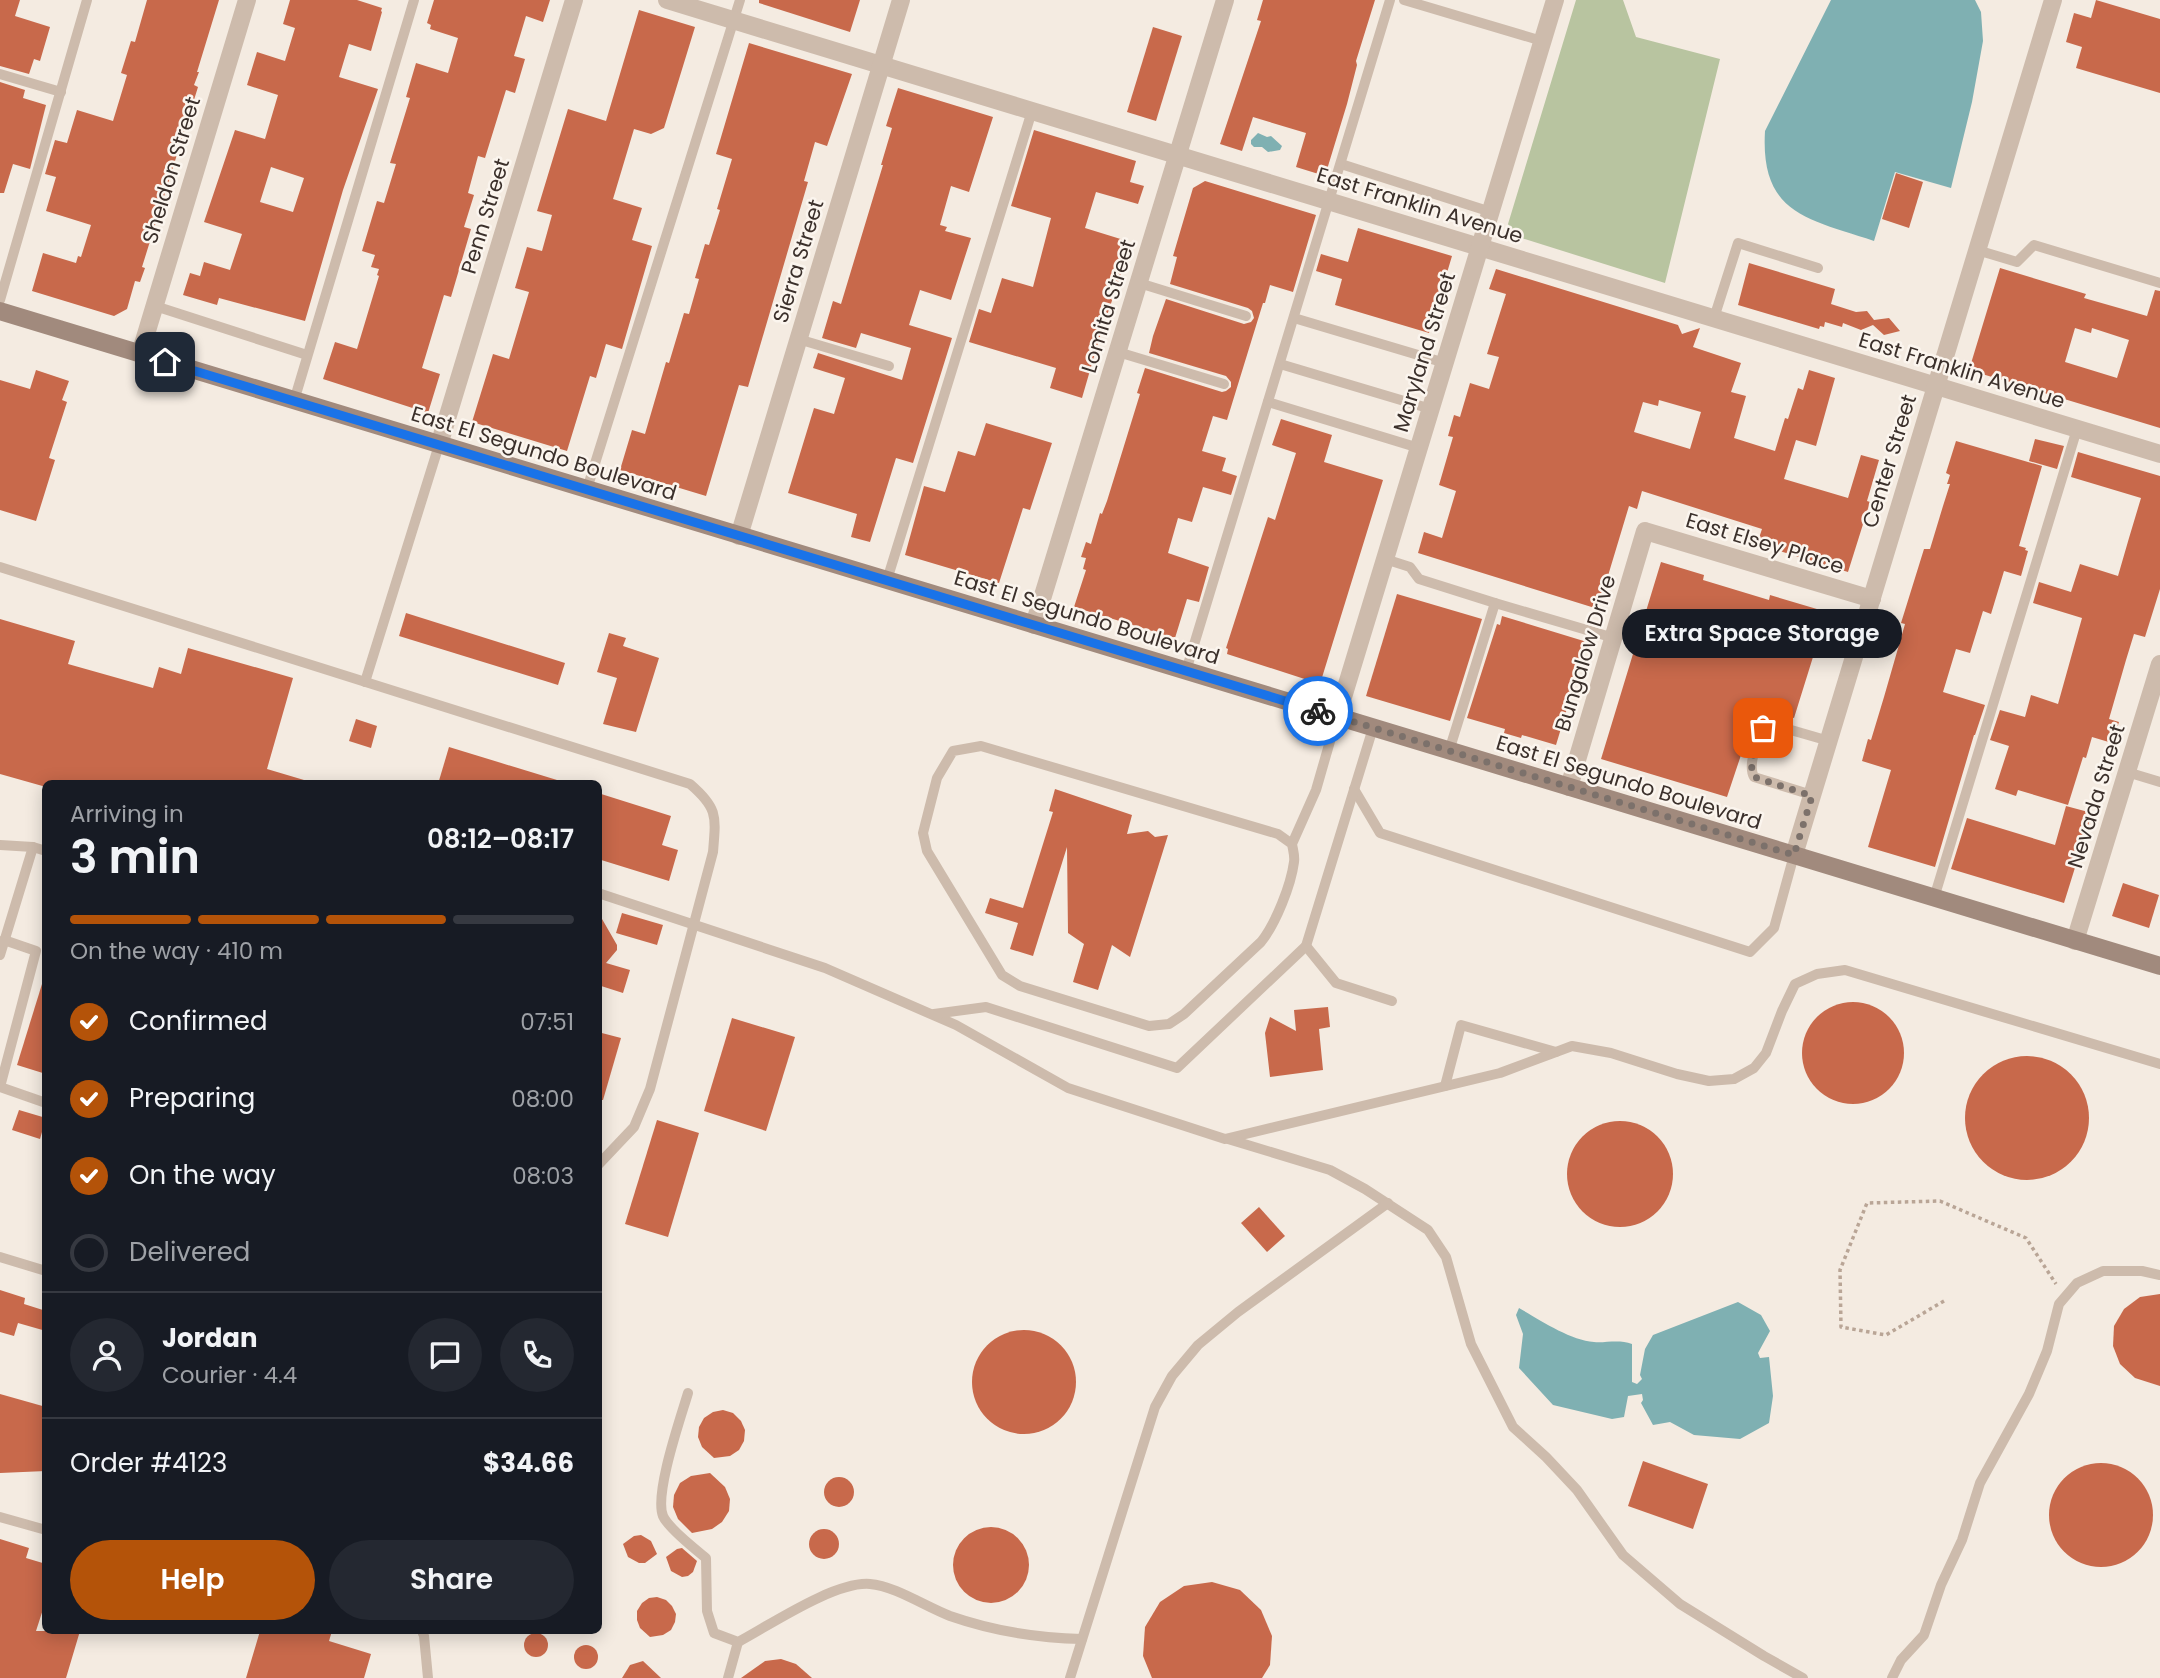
<!DOCTYPE html>
<html lang="en">
<head>
<meta charset="utf-8">
<style>
	:root { --surface:#171b24; --page:#242831; --text:#f1f3f6; --muted:#9ea1a6; --line:#363941; --accent:#b45309 }
	body { margin:0; font-family:Poppins,sans-serif; background:var(--page); color:var(--text); height:100vh; display:flex; flex-direction:column; font-size:26px; white-space:nowrap }
	* { box-sizing:border-box; margin:0 }
	p { font-size:23px; color:var(--muted) }
	.icon { flex:none; width:38px; height:38px; fill:none; stroke:currentColor; stroke-width:2; stroke-linecap:round; stroke-linejoin:round }
	.map { position:relative; flex:1; overflow:hidden }
	.side { position:absolute; left:42px; top:780px; width:560px; height:854px; display:flex; flex-direction:column; background:var(--surface); border-radius:10px; box-shadow:0 4px 18px #0003 }
	.side>* { flex:none }
	.pin { position:absolute; display:grid; place-items:center; width:60px; height:60px; color:#fff; margin:-30px; border-radius:14px; box-shadow:0 4px 10px #0006 }
	.courier { position:absolute; display:grid; place-items:center; width:70px; height:70px; margin:-35px; border:5px solid #1a73e8; border-radius:50%; background:#fff; color:#222; box-shadow:0 2px 9px #0007 }
	.bubble { position:absolute; height:49px; border-radius:24px; background:var(--surface); box-shadow:0 4px 18px #0003; font-size:23px; font-weight:600; line-height:49px; text-align:center }
	.overview em { font-style:normal; font-weight:600 }
	.overview div { display:flex; flex-direction:column-reverse }
	.overview { display:flex; align-items:center; justify-content:space-between; height:119px; padding:0 28px }
	h1 { font-size:46px; font-weight:600; line-height:52px }
	.bar { display:grid; grid-template-columns:repeat(4,1fr); gap:10px 7px; align-content:center; height:84px; padding:0 28px }
	.bar i { height:9px; border-radius:5px; background:var(--line) }
	.bar .on { background:var(--accent) }
	.bar p { grid-column:span 4 }
	.line { display:flex; align-items:center; gap:18px; padding:0 28px; border-top:2px solid var(--line) }
	.line div { flex:1 }
	.round { display:grid; place-items:center; flex:none; width:74px; height:74px; border-radius:37px; background:var(--page) }
	ol { padding:0 28px; list-style:none }
	li { display:flex; align-items:center; gap:21px; height:77px }
	li p { margin-inline-start:auto }
	li .icon { padding:7px; border-radius:50%; background:var(--accent); color:#fff; stroke-width:4 }
	li:last-child { color:var(--muted) }
	li i { width:38px; height:38px; border:4px solid var(--line); border-radius:50% }
	.button { display:flex; gap:14px; margin-top:auto; padding:14px 28px }
	.button a { flex:1; height:80px; border-radius:42px; background:var(--accent); color:#fff; font-size:28px; font-weight:600; line-height:80px; text-align:center }
	.button a+a { background:var(--page); color:var(--text) }
	.map>svg:first-child { display:block }
</style>
</head>
<body>
<div class="map">
<svg width="2160" height="1678" viewBox="0 0 2160 1678">
	<rect width="100%" height="100%" fill="#f4ebe1"/>
	<path fill="#b8c4a0" d="M1576,0h47l13,37 84,22 -55,224 -150,-47 -7,-12z"/>
	<g fill="#7fb0b2">
		<path d="M1831,0h144l6,12 2,29 -11,61 -21,86 -56,-16 -21,69c-65,-22 -114,-26 -109,-110z"/>
		<path d="M1258,133l9,4 4,-1 11,10 -2,4 -12,2 -6,-5h-8l-3,-3v-4z"/>
		<path d="M1738,1302l23,13 9,16 -12,22 2,5 9,-1 4,39 -4,27 -29,16 -46,-4 -24,-13 -17,3 -12,-22 2,-3 -1,-6 -14,2 -4,21 -12,2 -59,-14 -34,-37 4,-34 -7,-19 3,-7c21,12 51,32 75,34 12,1 25,-3 38,2v38l5,2 5,-5 -2,-4 5,-26 8,-14z"/>
	</g>
	<g fill="#c8694b" fill-rule="evenodd">
		<path d="M0,0h20l-5,16 35,11 -10,34 -6,-2 -5,15 -29,-8z"/>
		<path d="M147,0h72l-22,72h2l-5,13 4,2 -56,180 3,1 -5,14 -5,-1 -8,28 -13,7 -82,-25 11,-38 33,10 2,-7 3,1 10,-32 -45,-14 10,-34 -11,-3 10,-34 12,3 10,-33 36,11 14,-46 -6,-2 10,-32 4,1z"/>
		<path d="M290,0h67l25,8 -1,3 1,1 -11,39 -22,-7 -10,33 39,12 -35,101 -38,131 -86,-23 -2,7 -34,-10 7,-22 10,3 4,-14 26,8 12,-36 -38,-12 31,-92 30,9 13,-44 -31,-10 10,-33 28,9 10,-33 -12,-4zM271,167l33,11 -11,34 -33,-10z"/>
		<path d="M434,0h116l-7,22 -17,-6 -12,40 11,3 -10,34 -9,-3 -21,68 -7,-2 -10,37 6,2 -10,32 7,2 -20,68 -7,-2 -22,73 18,6 -12,39 -105,-34 12,-37 22,7 22,-73 -2,-1 2,-6 -8,-2 4,-12 -13,-4 15,-50 7,2 12,-39 -6,-1 20,-65 -4,-1 10,-34 32,10 10,-35 -28,-9 1,-4 -4,-2z"/>
		<path d="M759,0h101l-10,32 -91,-29z"/>
		<path d="M1263,0h112l-19,61 1,4 -10,39 -22,72 -29,-9 10,-34 -53,-16 -11,34 -22,-7 41,-123 -4,-1z"/>
		<path d="M2096,0l64,19v74l-84,-25 6,-21 -16,-5 8,-29 17,5z"/>
		<path d="M639,10l56,17 -31,101 -13,6 -17,-5 -21,70 29,9 -10,32 20,6 -30,103 -16,-5 -10,34 -6,-2 -23,75 -95,-29 21,-68 16,5 20,-67 -14,-4 12,-41 15,4 10,-36 -15,-4 31,-102 38,12z"/>
		<path d="M1153,27l29,9 -26,85 -29,-9z"/>
		<path d="M749,43l103,31 -25,72 -12,-4 -11,39 4,1 -60,205 -9,-2 -33,111 -86,-26 12,-40 13,4 21,-72 3,1 15,-50 5,1 10,-35 -4,-1 10,-34 4,1 11,-35 -3,-1 15,-50 -16,-5z"/>
		<path d="M0,82l25,8 -2,8 23,7 -16,64 -17,-5 -9,29h-4z"/>
		<path d="M898,88l95,29 -24,75 -18,-6 -11,39 7,2 -2,4 26,7 -20,62 -31,-10 -11,35 43,13 -39,125 -17,-5 -26,84 -19,-5 6,-23 -69,-21 26,-85 20,6 11,-36 -32,-10 5,-15 84,27 9,-32 -50,-15 -5,15 -34,-10 11,-37 8,3 42,-139h-2l11,-37 -6,-2z"/>
		<path d="M1034,130l102,31 -6,21 14,4 -6,18 -42,-12 -11,36 42,13 -4,14 4,1 -5,15 -22,65 -18,62 -32,-10 6,-20 -87,-26 10,-33 12,4 11,-35 31,9 18,-69 -40,-12z"/>
		<path d="M1896,173l27,9 -14,46 -27,-9z"/>
		<path d="M1205,181l111,34 -23,77 -23,-7 -5,18h-2l-36,117 -14,-4 -11,35 24,7 -4,13 15,5 -6,19 -28,-8 -11,35 -14,-4 -10,35 41,14 -10,35 -12,-3 -12,39 -101,-31 12,-37 -3,-1 3,-11 -5,-1 5,-15 5,2 9,-31 2,1 5,-13 33,-107 -3,-1 8,-25 77,24 4,-1 5,-4v-5l-5,-6 -77,-23 4,-17 13,-37 78,25 7,-2 3,-4 -2,-7 -4,-3 -78,-24 7,-27 -4,-1 20,-68z"/>
		<path d="M1358,228l94,28 -23,77 -94,-28 7,-26 -26,-8 5,-17 27,8z"/>
		<path d="M1749,263l86,26 -4,15 25,8 11,-1 7,9 15,-2 11,13 -16,4 -11,-10 -12,5 -18,-7 -1,4 -17,-5 -1,5 -4,-1 -1,3 -81,-24z"/>
		<path d="M2000,268l86,26 -2,4 63,18 8,-26 5,1v137l-191,-58zM2075,328l16,5 1,-5 37,12 -12,38 -52,-16z"/>
		<path d="M1496,269l182,56 4,9 18,-6 -7,19 48,16 -10,29 15,4 -12,42 41,13 10,-33 3,1 10,-31 5,2 6,-20 26,8 -19,68 -20,-6 -12,39 64,19 13,-43 18,5 -12,41 3,1 -22,70 -91,-28 5,-15 -120,-38 -5,18 -8,-3 -31,103 -180,-56 6,-21 18,6 14,-47 -17,-6 14,-48 -5,-1 6,-21 6,2 10,-34 19,6 10,-32 -12,-3 19,-60 -17,-5zM1659,400l42,12 -11,37 -56,-17 9,-30 15,4z"/>
		<path d="M36,370l33,11 -7,19 5,2 -18,56 6,2 -19,61 -36,-11v-130l30,9z"/>
		<path d="M1281,419l51,16 -8,27 59,18 -63,204 -93,-30 1,-5 -2,-1 42,-131 7,3 21,-67 -24,-8z"/>
		<path d="M986,423l66,20 -22,67 -7,-2 -24,75 -94,-28 19,-69 21,6 13,-41 17,5z"/>
		<path d="M2035,439l29,7 -7,23 -28,-8z"/>
		<path d="M1956,441l86,25 -23,80 7,2 -1,2 3,1 -7,25 -17,-5 -13,43 -8,-3 -13,42 -14,-4 -13,43 42,13 -10,30h-1l-39,132 -67,-20 23,-77 -29,-9 6,-22 3,1 13,-43 21,-73 -4,-1 23,-74h6l13,-43 7,-22h-3l3,-9 -4,-2z"/>
		<path d="M2078,452l82,24v113l-15,48 -11,-3 -8,26 -17,59 10,3 -7,21 -20,-6 -6,21 -3,-1 -15,48 -50,-15 -2,6 -21,-7 14,-43 -19,-6 10,-30 25,7 6,-22 27,9 24,-86 -49,-15 6,-21 32,10 9,-28 38,12 11,-38 12,-40 -70,-21z"/>
		<path d="M1661,562l43,13 -1,5 66,20 1,-5 57,17 -33,106 -37,-11 -30,90 -126,-38z"/>
		<path d="M1397,594l85,25 -32,102 -84,-25z"/>
		<path d="M406,613l159,50 -7,22 -159,-49z"/>
		<path d="M1502,616l85,26 -31,103 -34,-10 -1,3 -17,-5 1,-4 -38,-11 30,-94 3,1z"/>
		<path d="M0,619l75,22 -7,23 85,24 6,-21 22,7 7,-26 105,30 -26,91 37,11v4h-258v3l-46,-13z"/>
		<path d="M609,633l17,5 -3,8 36,12 -23,74 -33,-8 14,-46 -20,-6z"/>
		<path d="M356,719l21,7 -6,22 -22,-7z"/>
		<path d="M449,747l108,33v4h-119z"/>
		<path d="M1055,789l77,26 -5,19 21,-3 7,6 13,-2 -38,122 -18,-12 -14,45 -25,-8 11,-38 -16,-11 -1,-86 -34,109 -23,-7 8,-26 -33,-10 5,-15 33,10 30,-96 -4,-1z"/>
		<path d="M598,793l73,23 -9,29 16,5 -9,31 -71,-22z"/>
		<path d="M2066,806l26,7 -28,90 -113,-34 16,-51 88,27z"/>
		<path d="M2123,883l36,12 -10,33 -37,-12z"/>
		<path d="M598,912l19,33v5l-11,13 24,7 -7,23 -25,-8z"/>
		<path d="M622,913l41,12 -6,20 -41,-12z"/>
		<path d="M42,984l4,1v89l-29,-9z"/>
		<circle cx="1853" cy="1053" r="51"/>
		<path d="M1328,1007l2,20 -11,2 4,41 -53,7 -5,-44 5,-16 26,14 -2,-21z"/>
		<path d="M732,1018l63,19 -29,94 -62,-20z"/>
		<path d="M598,1032l23,6 -18,62h-5z"/>
		<circle cx="2027" cy="1118" r="62"/>
		<path d="M19,1110l27,8 -6,21 -28,-9z"/>
		<path d="M657,1120l42,13 -31,104 -43,-13z"/>
		<circle cx="1620" cy="1174" r="53"/>
		<path d="M1259,1207l26,29 -18,16 -26,-29z"/>
		<path d="M0,1290l25,8 -1,6 22,7v20l-28,-8 -4,13 -14,-4z"/>
		<path d="M2160,1294v92l-25,-8 -15,-14 -7,-18 1,-20 10,-17 16,-12z"/>
		<circle cx="1024" cy="1382" r="52"/>
		<path d="M0,1394l46,13v64l-46,2z"/>
		<path d="M723,1410l10,3 8,8 4,9 -1,11 -5,9 -9,6 -16,2 -12,-11 -4,-10 1,-10 5,-9 9,-6z"/>
		<path d="M1643,1461l65,23 -15,45 -65,-23z"/>
		<circle cx="2101" cy="1515" r="52"/>
		<path d="M710,1473l15,14 5,12 -1,12 -7,11 -10,7 -20,4 -14,-14 -5,-12 1,-12 6,-12 11,-7z"/>
		<circle cx="839" cy="1492" r="15"/>
		<circle cx="991" cy="1565" r="38"/>
		<circle cx="824" cy="1544" r="15"/>
		<path d="M641,1535l10,6 6,13 -12,9h-6l-11,-6 -5,-13 11,-8z"/>
		<path d="M0,1539l29,9 -3,10 20,6v36l-10,31h44l-14,47h-66z"/>
		<path d="M682,1548l15,13 -4,11 -5,4 -6,1 -11,-6 -5,-14 11,-8z"/>
		<path d="M1212,1582l28,8 21,20 11,26 -2,29 -8,13h-110l-9,-22 2,-29 15,-25 24,-16z"/>
		<path d="M657,1597l9,3 6,6 4,8 -1,8 -4,8 -8,5 -13,2 -10,-9 -3,-8v-9l5,-8 7,-5z"/>
		<path d="M260,1631h72l-3,10 42,13 -7,24h-118z"/>
		<circle cx="536" cy="1645" r="12"/>
		<circle cx="586" cy="1657" r="12"/>
		<path d="M781,1659l15,5 16,14h-71l24,-17z"/>
		<path d="M643,1661l18,17h-39l8,-13z"/>
	</g>
	<g fill="none" stroke-linecap="round" stroke-linejoin="round">
		<path stroke="#b9a596" stroke-width="3.5" stroke-dasharray="3.5 3.5" stroke-linecap="butt" d="M1944,1301l-58,34 -45,-8 -1,-57 27,-67 73,-2 86,37 30,46"/>
		<g stroke="#cdbbac" stroke-width="10">
			<path d="M1404,0l138,41"/>
			<path d="M0,74l61,18"/>
			<path d="M1341,164l150,48"/>
			<path d="M1977,250l40,12 17,-17 126,38"/>
			<path d="M1139,283l107,33"/>
			<path d="M0,300l87,-300"/>
			<path d="M155,306l152,49"/>
			<path d="M1294,318l151,45"/>
			<path d="M1714,318l24,-75 80,25"/>
			<path d="M798,339l91,27"/>
			<path d="M1118,352l106,32"/>
			<path d="M1280,364l151,45"/>
			<path d="M294,401l120,-401"/>
			<path d="M1268,402l151,46"/>
			<path d="M587,489l153,-489"/>
			<path d="M1385,559l25,8 9,12 76,24"/>
			<path d="M0,567l690,217c28,24 26,32 23,68l-63,237 -16,38 -36,38"/>
			<path d="M887,580l145,-469"/>
			<path d="M1186,671l204,-671"/>
			<path d="M365,682l74,-237"/>
			<path d="M1449,751l46,-148 119,35"/>
			<path d="M2127,772l33,10"/>
			<path d="M1354,789l26,44 370,119 24,-24 20,-73"/>
			<path d="M1812,795l-58,-18c-7,-13 4,-35 9,-49l7,-4 59,17"/>
			<path d="M1292,844c1,6 3,12 2,18 -3,23 -18,61 -33,80l-77,72 -15,10 -20,2 -129,-40 -18,-11 -75,-124 -4,-18 14,-55 16,-27 28,-5 297,88 14,10 24,-54 21,-73"/>
			<path d="M0,845l33,2 13,4"/>
			<path d="M598,893l227,75 131,57 112,63 157,51 275,-66 72,-27 39,7 66,21 32,7 25,-2 20,-11 12,-15 16,-42 13,-27 22,-10 28,-4 315,94"/>
			<path d="M1934,898l143,-469"/>
			<path d="M0,942l4,-2 32,11 -36,136"/>
			<path d="M1306,946l30,37 56,18"/>
			<path d="M0,955l33,-108"/>
			<path d="M934,1014l52,-7 191,61 129,-122 67,-218"/>
			<path d="M1445,1086l16,-61 95,27"/>
			<path d="M0,1087l46,16"/>
			<path d="M1228,1139l102,31 35,19 63,41 18,27 25,87 42,83 33,30 31,33 46,65 57,49 84,52 39,22"/>
			<path d="M0,1257l46,14"/>
			<path d="M688,1393c-7,24 -34,101 -25,123 5,12 32,33 43,42l1,53 7,22 24,9c32,-17 97,-61 132,-58 25,2 56,23 80,32 43,15 87,22 132,23"/>
			<path d="M0,1517l46,13"/>
			<path d="M422,1631l2,5 4,42"/>
			<path d="M728,1678l10,-36"/>
			<path d="M1070,1678l85,-271 17,-31 26,-31 40,-33 150,-109"/>
			<path d="M1892,1678l9,-18 23,-25 17,-50 21,-45 18,-57 49,-89 18,-43 12,-47 18,-21 26,-12h39l18,4"/>
		</g>
		<g stroke="#cdbbac" stroke-width="18">
			<path d="M667,0l1493,454"/>
			<path d="M140,354l107,-354"/>
			<path d="M439,445l135,-445"/>
			<path d="M739,536l162,-536"/>
			<path d="M1034,625l191,-625"/>
			<path d="M1337,717l218,-717"/>
			<path d="M1569,787l76,-256 227,68"/>
			<path d="M1794,855l259,-855"/>
			<path d="M2075,941l85,-277"/>
		</g>
		<path stroke="#a18a7d" stroke-width="18" d="M0,311l2160,655"/>
	</g>
	<g fill="none" stroke-linecap="round" stroke-linejoin="round">
		<path stroke="#7c716b" stroke-width="7" stroke-dasharray="0 12.6" d="M1318,711l476,144 18,-59 -58,-19c-7,-13 4,-35 9,-49"/>
		<path stroke="#1a73e8" stroke-width="9" d="M165,362l1153,349"/>
	</g>
	<g text-anchor="middle" dominant-baseline="central" stroke-width="5" stroke-linejoin="round" paint-order="stroke">
		<g font-size="21" fill="#3b302b" stroke="#fbf5ee">
			<text transform="translate(171 170) rotate(-73)">Sheldon Street</text>
			<text transform="translate(1420 205) rotate(17)">East Franklin Avenue</text>
			<text transform="translate(485 216) rotate(-73)">Penn Street</text>
			<text transform="translate(798 261) rotate(-73)">Sierra Street</text>
			<text transform="translate(1108 306) rotate(-73)">Lomita Street</text>
			<text transform="translate(1424 352) rotate(-73)">Maryland Street</text>
			<text transform="translate(1962 370) rotate(17)">East Franklin Avenue</text>
			<text transform="translate(544 453) rotate(17)">East El Segundo Boulevard</text>
			<text transform="translate(1889 461) rotate(-73)">Center Street</text>
			<text transform="translate(1765 543) rotate(17)">East Elsey Place</text>
			<text transform="translate(1087 617) rotate(17)">East El Segundo Boulevard</text>
			<text transform="translate(1585 653) rotate(-73)">Bungalow Drive</text>
			<text transform="translate(1629 782) rotate(17)">East El Segundo Boulevard</text>
			<text transform="translate(2096 796) rotate(-73)">Nevada Street</text>
		</g>
	</g>
</svg>
<div class="pin" style="left:1763px;top:728px;background:#ea580c"><svg class="icon" aria-label="bag" viewBox="0 0 24 24"><path d="M5 8h14l-1 12H6zM9 8a3 3 0 0 1 6 0"/></svg></div>
<div class="pin" style="left:165px;top:362px;background:#1f2937"><svg class="icon" aria-label="home" viewBox="0 0 24 24"><path d="M3 11l9-7 9 7M6 9v11h12V9"/></svg></div>
<div class="courier" style="left:1318px;top:711px"><svg class="icon" aria-label="bike" viewBox="0 0 24 24"><circle cx="6" cy="16" r="4"/><circle cx="18" cy="16" r="4"/><path d="M6 16l4-8h5l3 8M10 8l3 8H6M13 5h3"/></svg></div>
<div class="bubble" style="left:1622px;top:609px;width:280px">Extra Space Storage</div>
<section class="side">
<div class="overview"><div><h1>3 min</h1><p>Arriving in</p></div><em>08:12–08:17</em></div>
<div class="bar"><i class="on"></i><i class="on"></i><i class="on"></i><i></i><p>On the way · 410 m</p></div>
<ol>
<li><svg class="icon" aria-label="check" viewBox="0 0 24 24"><path d="M5 12l5 5 9-10"/></svg>Confirmed<p>07:51</p></li>
<li><svg class="icon" aria-label="check" viewBox="0 0 24 24"><path d="M5 12l5 5 9-10"/></svg>Preparing<p>08:00</p></li>
<li><svg class="icon" aria-label="check" viewBox="0 0 24 24"><path d="M5 12l5 5 9-10"/></svg>On the way<p>08:03</p></li>
<li><i></i>Delivered</li>
</ol>
<div class="line" style="height:126px"><a class="round"><svg class="icon" aria-label="person" viewBox="0 0 24 24"><circle cx="12" cy="8" r="4"/><path d="M4 21q1-7 8-7t8 7"/></svg></a><div><b>Jordan</b><p>Courier · 4.4</p></div><a class="round"><svg class="icon" aria-label="chat" viewBox="0 0 24 24"><path d="M4 5h16v11H9l-5 4z"/></svg></a><a class="round"><svg class="icon" aria-label="phone" viewBox="0 0 24 24"><path d="M5 4h4l2 5-3 2q2 4 5 5l2-3 5 2v4C11 20 4 13 5 4z"/></svg></a></div>
<div class="line" style="height:91px"><div>Order #4123</div><b>$34.66</b></div>
<div class="button"><a>Help</a><a>Share</a></div>
</section>
</div>
</body>
</html>
